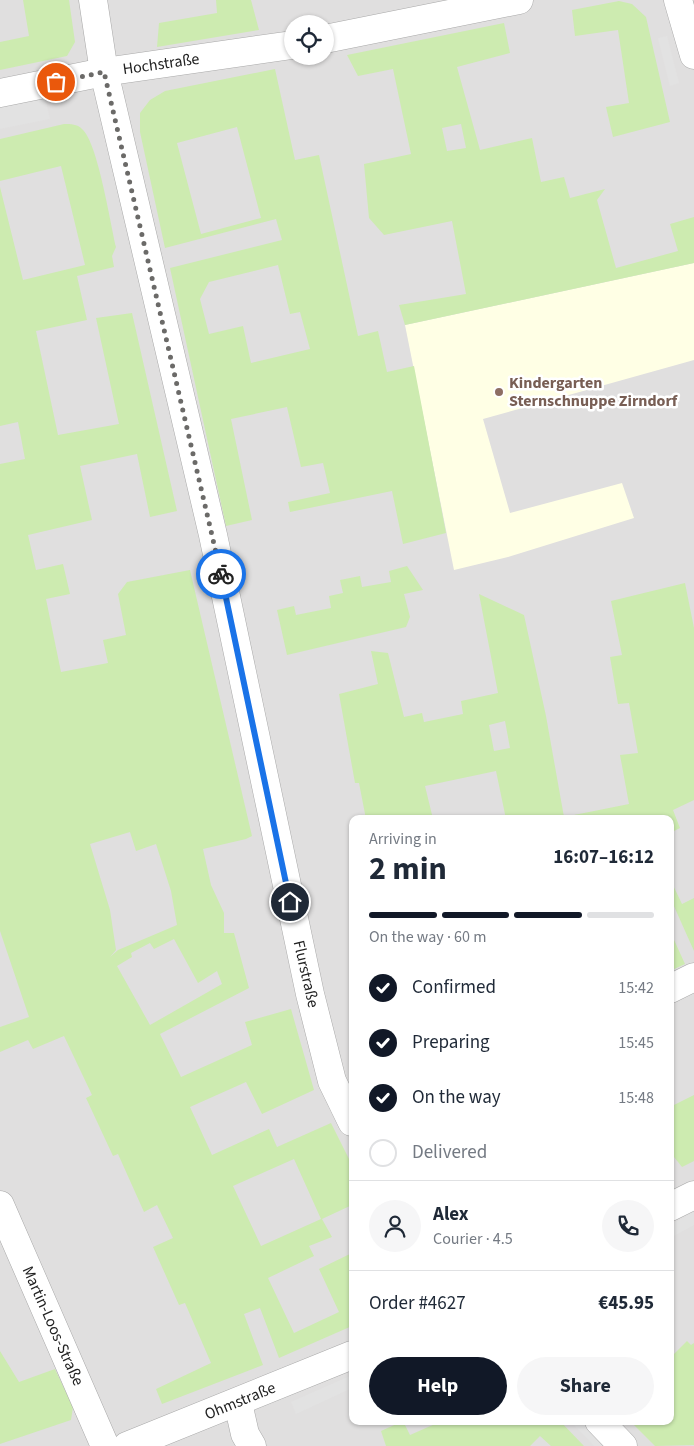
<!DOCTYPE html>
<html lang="en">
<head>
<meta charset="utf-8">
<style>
	:root { --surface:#fff; --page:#f6f6f7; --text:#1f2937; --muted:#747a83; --line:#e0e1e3; --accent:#111827 }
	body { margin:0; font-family:"Source Sans 3",sans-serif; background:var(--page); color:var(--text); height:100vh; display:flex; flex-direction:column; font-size:19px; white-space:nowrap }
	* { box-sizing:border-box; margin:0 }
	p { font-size:16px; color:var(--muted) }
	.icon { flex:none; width:28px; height:28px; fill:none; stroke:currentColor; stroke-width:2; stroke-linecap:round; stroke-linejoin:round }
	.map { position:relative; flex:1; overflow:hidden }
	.side { position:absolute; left:349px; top:815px; width:325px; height:610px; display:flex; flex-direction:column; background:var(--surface); border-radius:10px; box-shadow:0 1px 4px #0004 }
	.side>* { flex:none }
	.controls { position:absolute; left:284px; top:15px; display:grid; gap:10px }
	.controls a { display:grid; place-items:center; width:50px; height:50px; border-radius:50%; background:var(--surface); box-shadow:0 1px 4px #0004; font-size:25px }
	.pin { position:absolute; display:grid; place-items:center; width:42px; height:42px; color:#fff; margin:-21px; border:2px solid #fff; border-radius:50%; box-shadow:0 1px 5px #0007 }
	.courier { position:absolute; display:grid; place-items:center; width:50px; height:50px; margin:-25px; border:4px solid #1a73e8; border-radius:50%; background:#fff; color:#222; box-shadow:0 1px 6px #0007 }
	.headline em { font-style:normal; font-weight:700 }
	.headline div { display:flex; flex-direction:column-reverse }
	.headline { display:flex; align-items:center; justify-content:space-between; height:85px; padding:0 20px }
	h1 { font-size:32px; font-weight:700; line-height:38px }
	.bar { display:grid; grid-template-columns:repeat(4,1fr); gap:8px 5px; align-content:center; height:60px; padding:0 20px }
	.bar i { height:6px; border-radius:4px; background:var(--line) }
	.bar .selected { background:var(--accent) }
	.bar p { grid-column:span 4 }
	.line { display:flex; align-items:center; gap:12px; padding:0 20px; border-top:1px solid var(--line) }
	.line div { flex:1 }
	.round { display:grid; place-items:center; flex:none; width:52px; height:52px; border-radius:26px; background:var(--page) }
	ol { padding:0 20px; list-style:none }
	li { display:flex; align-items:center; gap:15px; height:55px }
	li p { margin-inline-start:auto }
	li .icon { padding:5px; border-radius:50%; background:var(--accent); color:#fff; stroke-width:4 }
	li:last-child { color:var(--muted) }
	li i { width:28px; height:28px; border:2px solid var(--line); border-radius:50% }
	.button { display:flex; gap:10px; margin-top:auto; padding:10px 20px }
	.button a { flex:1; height:58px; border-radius:30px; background:var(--accent); color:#fff; font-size:20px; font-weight:700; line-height:58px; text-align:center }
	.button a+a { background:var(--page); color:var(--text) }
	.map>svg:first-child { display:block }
</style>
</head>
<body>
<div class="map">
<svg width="694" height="1446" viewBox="0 0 694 1446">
	<rect width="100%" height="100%" fill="#f2efe9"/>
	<path fill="#e0dfdf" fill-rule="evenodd" d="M0,0h694v1446h-694zM292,24h33v32h-33zM352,819h318v602h-318z"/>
	<path fill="#ffffe5" d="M694,263v97l-211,59 27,94 112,-30 12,35 -126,39 -54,13 -49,-245z"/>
	<g fill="#cdebb0" fill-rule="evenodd">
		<path d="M23,0h46l6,42 -8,14 -67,14v-28l29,-6z"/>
		<path d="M216,0h35l8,30 -102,17 2,-24 58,-10z"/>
		<path d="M619,1l13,3 14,13 24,105 -57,15 -7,-30 23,-4 -11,-73 -43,6 -3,-26z"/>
		<path d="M504,23l6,30 -53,14 23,83 52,-12 9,44 23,-5 6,21 35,-9 -8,11 19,68 62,-17 -8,-27 24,-7v46l-289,62 -6,-20 67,-11 -14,-73 -68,14 -15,-17 -5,-54 47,-10 -18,-85 -35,7 -11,-21zM461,124l5,24 -19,3 -5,-23z"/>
		<path d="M275,69l20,91 24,-5 39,181 20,-5 9,41 27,-6 32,167 -43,11 -11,-53 -102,21 -2,-10 42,-9 -7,-30 -22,4 -14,-60 -56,12 21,101 -26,6 -56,-258 112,-28 -6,-21 -111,29 -25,-116v-19l10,-13 15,-9zM237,127l24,91 -60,16 -24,-91zM278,265l12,49 10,-2 10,37 -59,14 -8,-37 -34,8 -9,-35 9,-17z"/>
		<path d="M64,124c7,0 13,0 18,5 16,14 28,93 34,118l-4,9 2,11 -37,9 10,44 -51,11 22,104 61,-11 -23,-106 36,-5 45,198 -27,6 -13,-63 -57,12 12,54 -64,15 8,35 27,-6 7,30 -24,5 15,73 47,-9 -5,-23 23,-5 -8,-41 9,-12 63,-12 62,266 -6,3 -43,10 8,36 13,28v20h10l15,55 -89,46 21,43 71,-32 -7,-23 46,-13 23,81 -52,24 -16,-32 -56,25 22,48 57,-26 8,18 54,-24 21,42v40l-30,14 10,18 -23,9 5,10 -46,22 26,55 45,-21 -20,-43 33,-16v73l-73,32 -19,-50 -16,6 19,51 -101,39 -6,-15 55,-26 -26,-60 -6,2 -26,-58 20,-9 -16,-33 -13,7 -26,-58 -5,2 -27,-58 6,-3 -28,-59 -31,13 -5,-9 -28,12v-25l29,-10 -29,-86v-467l25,-5 -7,-37 -18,4v-239l23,93 62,-15 -24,-99 -61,15v-42zM130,832l6,19 20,-7 15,47 6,34 -59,25 -8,7 6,-7 -6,-40 -20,-66zM174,939l24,44 19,-12 5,13 -72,41 -33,-59 15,-9 -1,-4 19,-10 4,6zM294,1159l27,60 -60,27 -28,-60z"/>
		<path d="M407,566l16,24 -19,4 6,23 -4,10 -119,28 -10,-45 17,-4 2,9 35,-7 -2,-12 14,-3 -3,-13 20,-4 2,11 29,-5 -2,-11z"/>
		<path d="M685,583l9,45v172l-21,10 7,18 -10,5v-14h-164l-10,-48 -71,15 8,33h-67l-7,-36h-4l-16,-89 39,-10 -7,-33 17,2 16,64 18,-4 2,9 39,-8 -2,-13 37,-8 -19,-99 45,21 22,101 18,101 65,-13 -9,-49 18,-2 -9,-50 -11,1 -8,-47 12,-2 -11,-54zM505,721l5,27 -16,3 -5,-26z"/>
		<path d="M670,879l12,25 12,-6v53l-21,-47 -3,1z"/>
		<path d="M670,931l15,33 -15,7z"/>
		<path d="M694,1095v66l-12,6 -12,-15v-45z"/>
		<path d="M687,1341l4,4 3,-2v102l-39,1 -25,-25h40v-63z"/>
		<path d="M0,1351l19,31 36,-13 18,38 -2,13 -71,24z"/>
		<path d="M403,1421l7,14 25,-11v-3h125l24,25h-33l-11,-10 -10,10h-144l-5,-15z"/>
	</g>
	<g fill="#e2e2e2">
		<path d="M667,36l12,47 -9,3 -12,-48z"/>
		<path d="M45,98l5,21 -50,10v-22z"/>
		<path d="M694,1212v13l-24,13v-13z"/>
		<path d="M352,1375v13l-56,26 -5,-12z"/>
		<path d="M570,1421h12l24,25h-12z"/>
	</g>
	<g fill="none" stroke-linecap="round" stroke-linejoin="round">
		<defs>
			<g id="minor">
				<path d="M93,0l11,72 109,463 97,459 22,87 20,41"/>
				<path d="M678,0l16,55"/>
				<path d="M325,39l194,-39"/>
				<path d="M0,93l104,-21 188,-27"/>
				<path d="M670,989l24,-12"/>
				<path d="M0,1205l105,241"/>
				<path d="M670,1207l24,-12"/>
				<path d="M238,1403l7,31 7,12"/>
				<path d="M599,1421l24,25"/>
				<path d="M127,1446l225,-91"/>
			</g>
		</defs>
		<use href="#minor" stroke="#a9a9a9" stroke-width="29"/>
		<use href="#minor" stroke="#fff" stroke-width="28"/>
	</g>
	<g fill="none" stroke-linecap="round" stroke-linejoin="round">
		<path stroke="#6b6a68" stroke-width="5" stroke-dasharray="0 9" d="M56,82l48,-10 117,502"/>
		<path stroke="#1a73e8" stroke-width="6" d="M221,574l69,328"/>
	</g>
	<circle fill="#8d6e63" stroke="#fff" stroke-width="2" cx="499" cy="392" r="5"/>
	<g text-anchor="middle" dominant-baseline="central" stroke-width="5" stroke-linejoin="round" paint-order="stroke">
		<g font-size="16" fill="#222" stroke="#fff">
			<text transform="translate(161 64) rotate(-8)">Hochstraße</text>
			<text transform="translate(306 974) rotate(77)">Flurstraße</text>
			<text transform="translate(53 1326) rotate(66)">Martin-Loos-Straße</text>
			<text transform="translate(240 1401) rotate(-22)">Ohmstraße</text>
		</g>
		<g font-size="16" font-weight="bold" fill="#785e54" stroke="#fff" text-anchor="start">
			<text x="509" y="383">Kindergarten<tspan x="509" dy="18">Sternschnuppe Zirndorf</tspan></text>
		</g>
	</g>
</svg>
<div class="controls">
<a><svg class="icon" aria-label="locate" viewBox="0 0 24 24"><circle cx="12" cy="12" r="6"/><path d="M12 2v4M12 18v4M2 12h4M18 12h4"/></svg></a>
</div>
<div class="pin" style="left:56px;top:82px;background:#ea580c"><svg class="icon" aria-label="bag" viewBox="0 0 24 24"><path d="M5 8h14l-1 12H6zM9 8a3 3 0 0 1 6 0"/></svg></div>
<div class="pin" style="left:290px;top:902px;background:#1f2937"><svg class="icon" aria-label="home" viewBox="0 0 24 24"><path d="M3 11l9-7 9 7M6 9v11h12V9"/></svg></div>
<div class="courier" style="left:221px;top:574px"><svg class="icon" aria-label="bike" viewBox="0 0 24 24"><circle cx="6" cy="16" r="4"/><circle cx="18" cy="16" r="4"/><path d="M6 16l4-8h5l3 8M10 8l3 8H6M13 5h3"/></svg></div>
<section class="side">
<div class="headline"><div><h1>2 min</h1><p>Arriving in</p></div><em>16:07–16:12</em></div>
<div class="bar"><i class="selected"></i><i class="selected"></i><i class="selected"></i><i></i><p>On the way · 60 m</p></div>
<ol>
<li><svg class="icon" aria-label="check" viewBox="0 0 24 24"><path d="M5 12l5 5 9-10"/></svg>Confirmed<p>15:42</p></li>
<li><svg class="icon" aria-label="check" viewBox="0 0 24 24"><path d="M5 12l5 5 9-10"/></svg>Preparing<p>15:45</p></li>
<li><svg class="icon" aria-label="check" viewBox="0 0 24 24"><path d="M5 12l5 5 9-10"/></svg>On the way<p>15:48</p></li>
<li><i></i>Delivered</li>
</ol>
<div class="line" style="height:90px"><a class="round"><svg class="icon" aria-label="person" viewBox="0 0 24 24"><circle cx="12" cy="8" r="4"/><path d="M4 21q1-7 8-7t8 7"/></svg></a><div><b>Alex</b><p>Courier · 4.5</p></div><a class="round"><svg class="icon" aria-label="phone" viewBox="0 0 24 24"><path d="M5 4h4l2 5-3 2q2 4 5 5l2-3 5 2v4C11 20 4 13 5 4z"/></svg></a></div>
<div class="line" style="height:65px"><div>Order #4627</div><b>€45.95</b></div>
<div class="button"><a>Help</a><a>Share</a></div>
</section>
</div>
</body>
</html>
